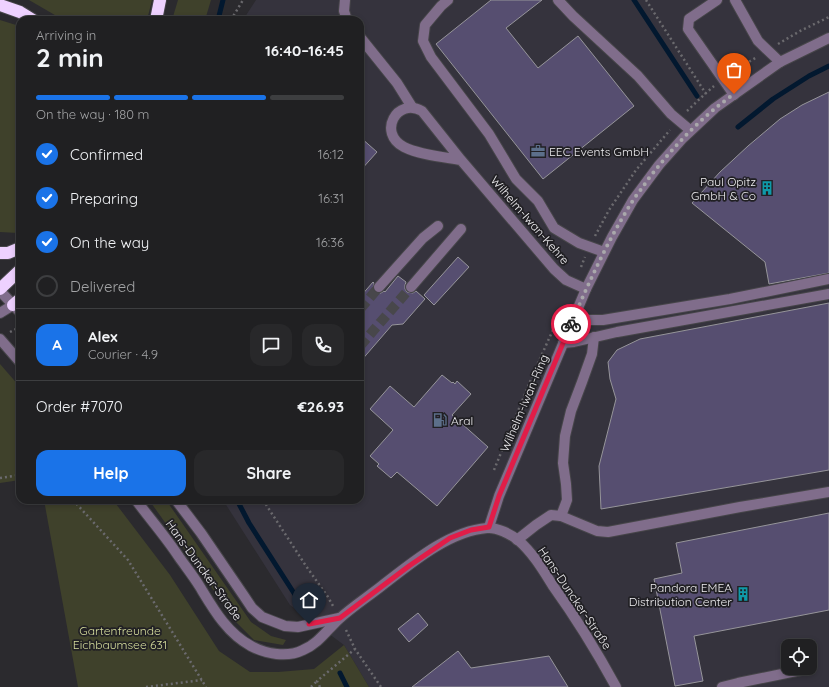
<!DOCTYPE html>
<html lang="en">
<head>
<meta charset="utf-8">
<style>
	:root { --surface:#202022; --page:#28282a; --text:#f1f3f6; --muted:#a2a3a5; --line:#3d3e40; --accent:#1a73e8 }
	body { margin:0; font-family:Quicksand,sans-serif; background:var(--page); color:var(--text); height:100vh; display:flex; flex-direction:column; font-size:15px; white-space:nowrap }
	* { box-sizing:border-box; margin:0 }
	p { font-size:13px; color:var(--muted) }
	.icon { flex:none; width:22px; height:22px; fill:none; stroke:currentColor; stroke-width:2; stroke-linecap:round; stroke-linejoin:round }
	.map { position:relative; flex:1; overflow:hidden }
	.panel { position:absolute; left:16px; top:16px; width:348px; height:488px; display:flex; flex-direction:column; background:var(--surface); border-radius:12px; box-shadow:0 2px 6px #0003,0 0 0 1px var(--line) }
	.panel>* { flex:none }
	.fabs { position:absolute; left:781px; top:639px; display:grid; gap:8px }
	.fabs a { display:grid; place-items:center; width:36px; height:36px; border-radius:8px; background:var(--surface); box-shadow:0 2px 6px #0003,0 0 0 1px var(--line); font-size:20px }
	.pin { position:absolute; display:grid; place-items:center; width:34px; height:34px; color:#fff; margin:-41px -17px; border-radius:50% 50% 50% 0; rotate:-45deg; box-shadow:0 0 4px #0007 }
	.pin .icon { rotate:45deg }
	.courier { position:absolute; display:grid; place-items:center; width:40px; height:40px; margin:-20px; border:3px solid #e11d48; border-radius:50%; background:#fff; color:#222; box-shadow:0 1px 5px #0007 }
	.summary em { font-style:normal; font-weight:800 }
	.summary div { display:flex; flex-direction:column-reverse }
	.summary { display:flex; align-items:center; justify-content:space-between; height:68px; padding:0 20px }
	h1 { font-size:26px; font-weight:800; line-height:30px }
	.bar { display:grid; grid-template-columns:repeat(4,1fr); gap:6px 4px; align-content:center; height:48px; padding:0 20px }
	.bar i { height:5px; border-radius:3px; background:var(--line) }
	.bar .current { background:var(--accent) }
	.bar p { grid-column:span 4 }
	.line { display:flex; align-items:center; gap:10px; padding:0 20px; border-top:1px solid var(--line) }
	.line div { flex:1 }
	.round { display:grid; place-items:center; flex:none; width:42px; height:42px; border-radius:12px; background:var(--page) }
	ol { padding:0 20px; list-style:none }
	li { display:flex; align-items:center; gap:12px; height:44px }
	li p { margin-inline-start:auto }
	li .icon { padding:4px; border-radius:50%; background:var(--accent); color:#fff; stroke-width:4 }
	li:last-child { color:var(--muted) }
	li i { width:22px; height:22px; border:2px solid var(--line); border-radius:50% }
	.button { display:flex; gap:8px; margin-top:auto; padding:8px 20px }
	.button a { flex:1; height:46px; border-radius:12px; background:var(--accent); color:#fff; font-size:16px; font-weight:800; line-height:46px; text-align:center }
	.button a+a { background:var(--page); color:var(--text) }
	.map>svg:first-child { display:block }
</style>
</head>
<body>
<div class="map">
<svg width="829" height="687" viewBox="0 0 829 687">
	<rect width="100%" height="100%" fill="#2b2a2e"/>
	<path fill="#35333d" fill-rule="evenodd" d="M256,0h573v687h-460l-25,-42 -54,-40 -67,-105h137v-480h-117zM788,646h22v22h-22z"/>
	<g fill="#3f412b">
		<path d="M29,0h123l-5,20h-85l-2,-2z"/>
		<path d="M178,0h33l-6,20h-33z"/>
		<path d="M0,20l16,5 4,3v203l-2,2 -18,-1z"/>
		<path d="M0,364l20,23v93l-20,3z"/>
		<path d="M44,500h69l57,75 49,76 31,21h28l36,-3 30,-24 25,42h-291z"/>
		<path d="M149,500h17l85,122 20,14 15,4 -3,5 -29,-5 -17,-17z"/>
	</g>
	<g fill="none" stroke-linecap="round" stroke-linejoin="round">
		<g stroke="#02182f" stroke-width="5">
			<path d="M634,0l63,96"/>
			<path d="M218,20l5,-20"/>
			<path d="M738,127l35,-28 36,-23 20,-10"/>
			<path d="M237,500l12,23 50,78"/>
			<path d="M340,673l7,14"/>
		</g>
	</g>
	<g fill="#564e70" stroke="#96959a">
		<path d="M491,0h51l-36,28 32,40 40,-32 56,70 -91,73 -107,-135z"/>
		<path d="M829,92v181l-60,11 -4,-22 -73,-59 28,-31 28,-26 32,-27 22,-14z"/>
		<path d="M360,137l17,15 -17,19z"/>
		<path d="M458,257l11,10 -35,38 -10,-10z"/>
		<path d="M398,276l8,6 -1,3v4l2,3 6,1 3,-2 9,8 -22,25 -11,1 -32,37v-65l13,-15 1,1 -1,6 2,3 3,1h3l3,-2 1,1z"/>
		<path d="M829,303v167l-228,39 -2,-43 17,-67 -6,-20 -2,-17 9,-12 23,-11z"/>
		<path d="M442,375l10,8 1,-1 2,2 2,-3 14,13 -19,21 36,32 -51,59 -40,-34 -6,6 -14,-12 2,-2 -9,-8 23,-26 -23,-21 20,-23 24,21z"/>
		<path d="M829,513v97l-135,26 9,45 -28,5 -21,-107 28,-6 -6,-30z"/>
		<path d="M418,613l10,12 -19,17 -11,-13z"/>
		<path d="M458,651l13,17 78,-12 19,31h-156z"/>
	</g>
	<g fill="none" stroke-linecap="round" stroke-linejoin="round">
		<g stroke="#48474b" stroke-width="10" stroke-dasharray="10 5" stroke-linecap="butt">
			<path d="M360,309l19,-22"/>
			<path d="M360,346l51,-59"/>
		</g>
		<defs>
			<g id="minor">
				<path d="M345,0l-1,11 3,9"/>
				<path d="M448,0l-7,6 -16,19 -2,16 8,16 58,77 27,45 22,22 16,27 25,15 25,9"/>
				<path d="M558,0l15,16 65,60 33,38 19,16"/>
				<path d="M717,0l-28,19 -1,10 46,66"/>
				<path d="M735,0l23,41 22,21"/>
				<path d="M360,37l37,46 15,24"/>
				<path d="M461,160c-18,-3 -41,-5 -57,-13 -27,-14 -7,-50 18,-36l39,49 93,109 12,11 20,9"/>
				<path d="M379,287l44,-49 15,-12"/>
				<path d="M411,287l50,-58"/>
				<path d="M0,291l20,21"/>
				<path d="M0,313l13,-8"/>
				<path d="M574,318l15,2h14l127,-21 99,-20"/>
				<path d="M0,339l20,23"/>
				<path d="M563,343l11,-1 43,-10 212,-38"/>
				<path d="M136,500c14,19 30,37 43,57 7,10 15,20 21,30 14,23 27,46 51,59 15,8 36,12 52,4 15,-6 24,-20 36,-31 12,-11 27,-21 40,-31 30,-23 69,-57 108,-60 10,-1 23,6 31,12 15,13 25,30 35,46 23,32 44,66 63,101"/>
				<path d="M176,500l25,33 43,63 8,12 10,9 23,9 13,1 41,-9"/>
				<path d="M561,516l6,-16 -1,-16 -3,-21 2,-27 6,-25 11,-29 10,-28 2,-17"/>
				<path d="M489,527l10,-31 87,-207 26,-52 21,-37 26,-35 24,-27 32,-30 65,-46 49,-24"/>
				<path d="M517,540l19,-15 15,-10 10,1 36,15 11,1 132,-25 89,-15"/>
				<path d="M722,687l16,-4 73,-15"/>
			</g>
			<g id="highway">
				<path d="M0,5l20,7 13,8"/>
				<path d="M156,20l4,-20"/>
				<path d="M0,253h8l12,-5"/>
				<path d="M0,289l20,-19"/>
				<path d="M13,305l7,-6"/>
			</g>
		</defs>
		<use href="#minor" stroke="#464549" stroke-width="12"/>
		<use href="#highway" stroke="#464549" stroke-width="14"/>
		<g stroke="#6b6a6e" stroke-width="2.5" stroke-dasharray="2 3" stroke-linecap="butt">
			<path d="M646,0l60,94"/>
			<path d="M231,20l12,-20"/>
			<path d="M778,44l22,-13 29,-14"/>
			<path d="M732,72l25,-15"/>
			<path d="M687,111l19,-18 8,-7"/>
			<path d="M595,236l14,-26 27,-40 34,-40"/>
			<path d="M581,267l4,-10"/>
			<path d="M10,332l10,-5"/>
			<path d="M494,470l40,-98 27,-60"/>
			<path d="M0,478l20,-3"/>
			<path d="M73,500l55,60 78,127"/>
			<path d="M263,500l43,66 22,31 5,9"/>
			<path d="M346,630l9,19 26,38"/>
			<path d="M146,687l56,-7"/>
			<path d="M311,687l6,-6"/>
			<path d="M320,687l-3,-6 38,-32"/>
		</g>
		<use href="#minor" stroke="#806d8b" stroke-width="10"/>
		<use href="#highway" stroke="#eed1ff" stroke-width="12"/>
	</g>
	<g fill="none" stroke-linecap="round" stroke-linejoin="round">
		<path stroke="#a9a8ab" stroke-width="4" stroke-dasharray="0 7.2" d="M571,324c18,-42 37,-84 61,-122 4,-7 10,-13 14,-20 26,-34 53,-63 88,-88"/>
		<path stroke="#e11d48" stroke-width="5" d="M309,624l31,-6 69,-52 41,-28 21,-8 18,-3 10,-31 72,-172"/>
	</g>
	<defs>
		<symbol id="office-bare" viewBox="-9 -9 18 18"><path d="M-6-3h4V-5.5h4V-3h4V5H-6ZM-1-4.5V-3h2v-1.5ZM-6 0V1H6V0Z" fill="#5c6f8a" stroke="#212024" stroke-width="2.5" paint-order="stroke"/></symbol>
		<symbol id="building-bare" viewBox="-9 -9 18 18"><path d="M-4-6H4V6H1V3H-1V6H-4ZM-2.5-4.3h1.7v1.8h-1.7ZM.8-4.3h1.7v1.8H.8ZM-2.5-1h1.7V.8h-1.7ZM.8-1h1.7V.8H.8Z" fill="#0f9aa8" stroke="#212024" stroke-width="2.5" paint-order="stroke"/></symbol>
		<symbol id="fuel-bare" viewBox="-9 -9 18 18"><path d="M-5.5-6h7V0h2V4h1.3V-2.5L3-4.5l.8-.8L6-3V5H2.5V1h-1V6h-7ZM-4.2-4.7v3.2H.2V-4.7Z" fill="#5c6f8a" stroke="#212024" stroke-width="2.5" paint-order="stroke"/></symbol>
	</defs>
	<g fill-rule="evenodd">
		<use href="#office-bare" x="528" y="141" width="20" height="20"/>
		<use href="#building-bare" x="757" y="178" width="20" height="20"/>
		<use href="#fuel-bare" x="430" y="410" width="20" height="20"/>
		<use href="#building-bare" x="733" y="584" width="20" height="20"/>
	</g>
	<g text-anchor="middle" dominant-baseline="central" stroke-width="3.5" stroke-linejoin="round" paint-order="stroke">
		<g font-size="12" fill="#edecef" stroke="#212024" text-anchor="start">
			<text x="549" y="151">EEC Events GmbH</text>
			<text x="756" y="181" text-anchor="end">Paul Opitz<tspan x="756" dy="14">GmbH &amp; Co</tspan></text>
			<text x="451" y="420">Aral</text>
			<text x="732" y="587" text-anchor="end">Pandora EMEA<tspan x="732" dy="14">Distribution Center</tspan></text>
		</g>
		<g font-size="12" fill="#edecef" stroke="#212024">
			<text transform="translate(530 220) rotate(49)">Wilhelm-Iwan-Kehre</text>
			<text transform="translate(524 403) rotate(-67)">Wilhelm-Iwan-Ring</text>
			<text transform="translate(204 570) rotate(54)">Hans-Duncker-Straße</text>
			<text transform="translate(575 598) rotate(56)">Hans-Duncker-Straße</text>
		</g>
		<g font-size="12" fill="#d7de9d" stroke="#212024">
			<text x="120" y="630">Gartenfreunde<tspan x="120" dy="14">Eichbaumsee 631</tspan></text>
		</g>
	</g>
</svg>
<div class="fabs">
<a><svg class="icon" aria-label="locate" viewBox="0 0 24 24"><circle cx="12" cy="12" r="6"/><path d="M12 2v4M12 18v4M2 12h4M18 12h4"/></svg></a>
</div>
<div class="pin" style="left:734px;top:94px;background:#ea580c"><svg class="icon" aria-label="bag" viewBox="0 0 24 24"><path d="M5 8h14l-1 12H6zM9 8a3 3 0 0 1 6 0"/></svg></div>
<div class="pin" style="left:309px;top:624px;background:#1f2937"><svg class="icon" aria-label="home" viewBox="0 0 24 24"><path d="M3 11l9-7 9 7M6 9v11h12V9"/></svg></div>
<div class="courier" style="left:571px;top:324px"><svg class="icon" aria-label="bike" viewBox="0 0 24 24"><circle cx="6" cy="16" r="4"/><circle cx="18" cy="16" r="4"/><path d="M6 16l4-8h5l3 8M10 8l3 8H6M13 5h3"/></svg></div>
<section class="panel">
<div class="summary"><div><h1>2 min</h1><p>Arriving in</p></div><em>16:40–16:45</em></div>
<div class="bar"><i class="current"></i><i class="current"></i><i class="current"></i><i></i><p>On the way · 180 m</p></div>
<ol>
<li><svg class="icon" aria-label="check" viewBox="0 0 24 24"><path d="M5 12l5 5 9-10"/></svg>Confirmed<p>16:12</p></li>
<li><svg class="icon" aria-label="check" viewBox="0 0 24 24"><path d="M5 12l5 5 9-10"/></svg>Preparing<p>16:31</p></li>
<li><svg class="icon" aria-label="check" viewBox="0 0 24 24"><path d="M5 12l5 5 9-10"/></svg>On the way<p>16:36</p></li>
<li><i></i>Delivered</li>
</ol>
<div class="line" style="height:72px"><b class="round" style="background:var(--accent);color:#fff">A</b><div><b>Alex</b><p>Courier · 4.9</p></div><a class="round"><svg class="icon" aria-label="chat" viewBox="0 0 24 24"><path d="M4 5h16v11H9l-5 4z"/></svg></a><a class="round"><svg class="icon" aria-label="phone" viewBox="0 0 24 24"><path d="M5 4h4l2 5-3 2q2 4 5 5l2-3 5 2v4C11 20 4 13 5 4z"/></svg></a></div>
<div class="line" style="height:52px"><div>Order #7070</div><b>€26.93</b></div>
<div class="button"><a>Help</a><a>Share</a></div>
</section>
</div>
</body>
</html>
